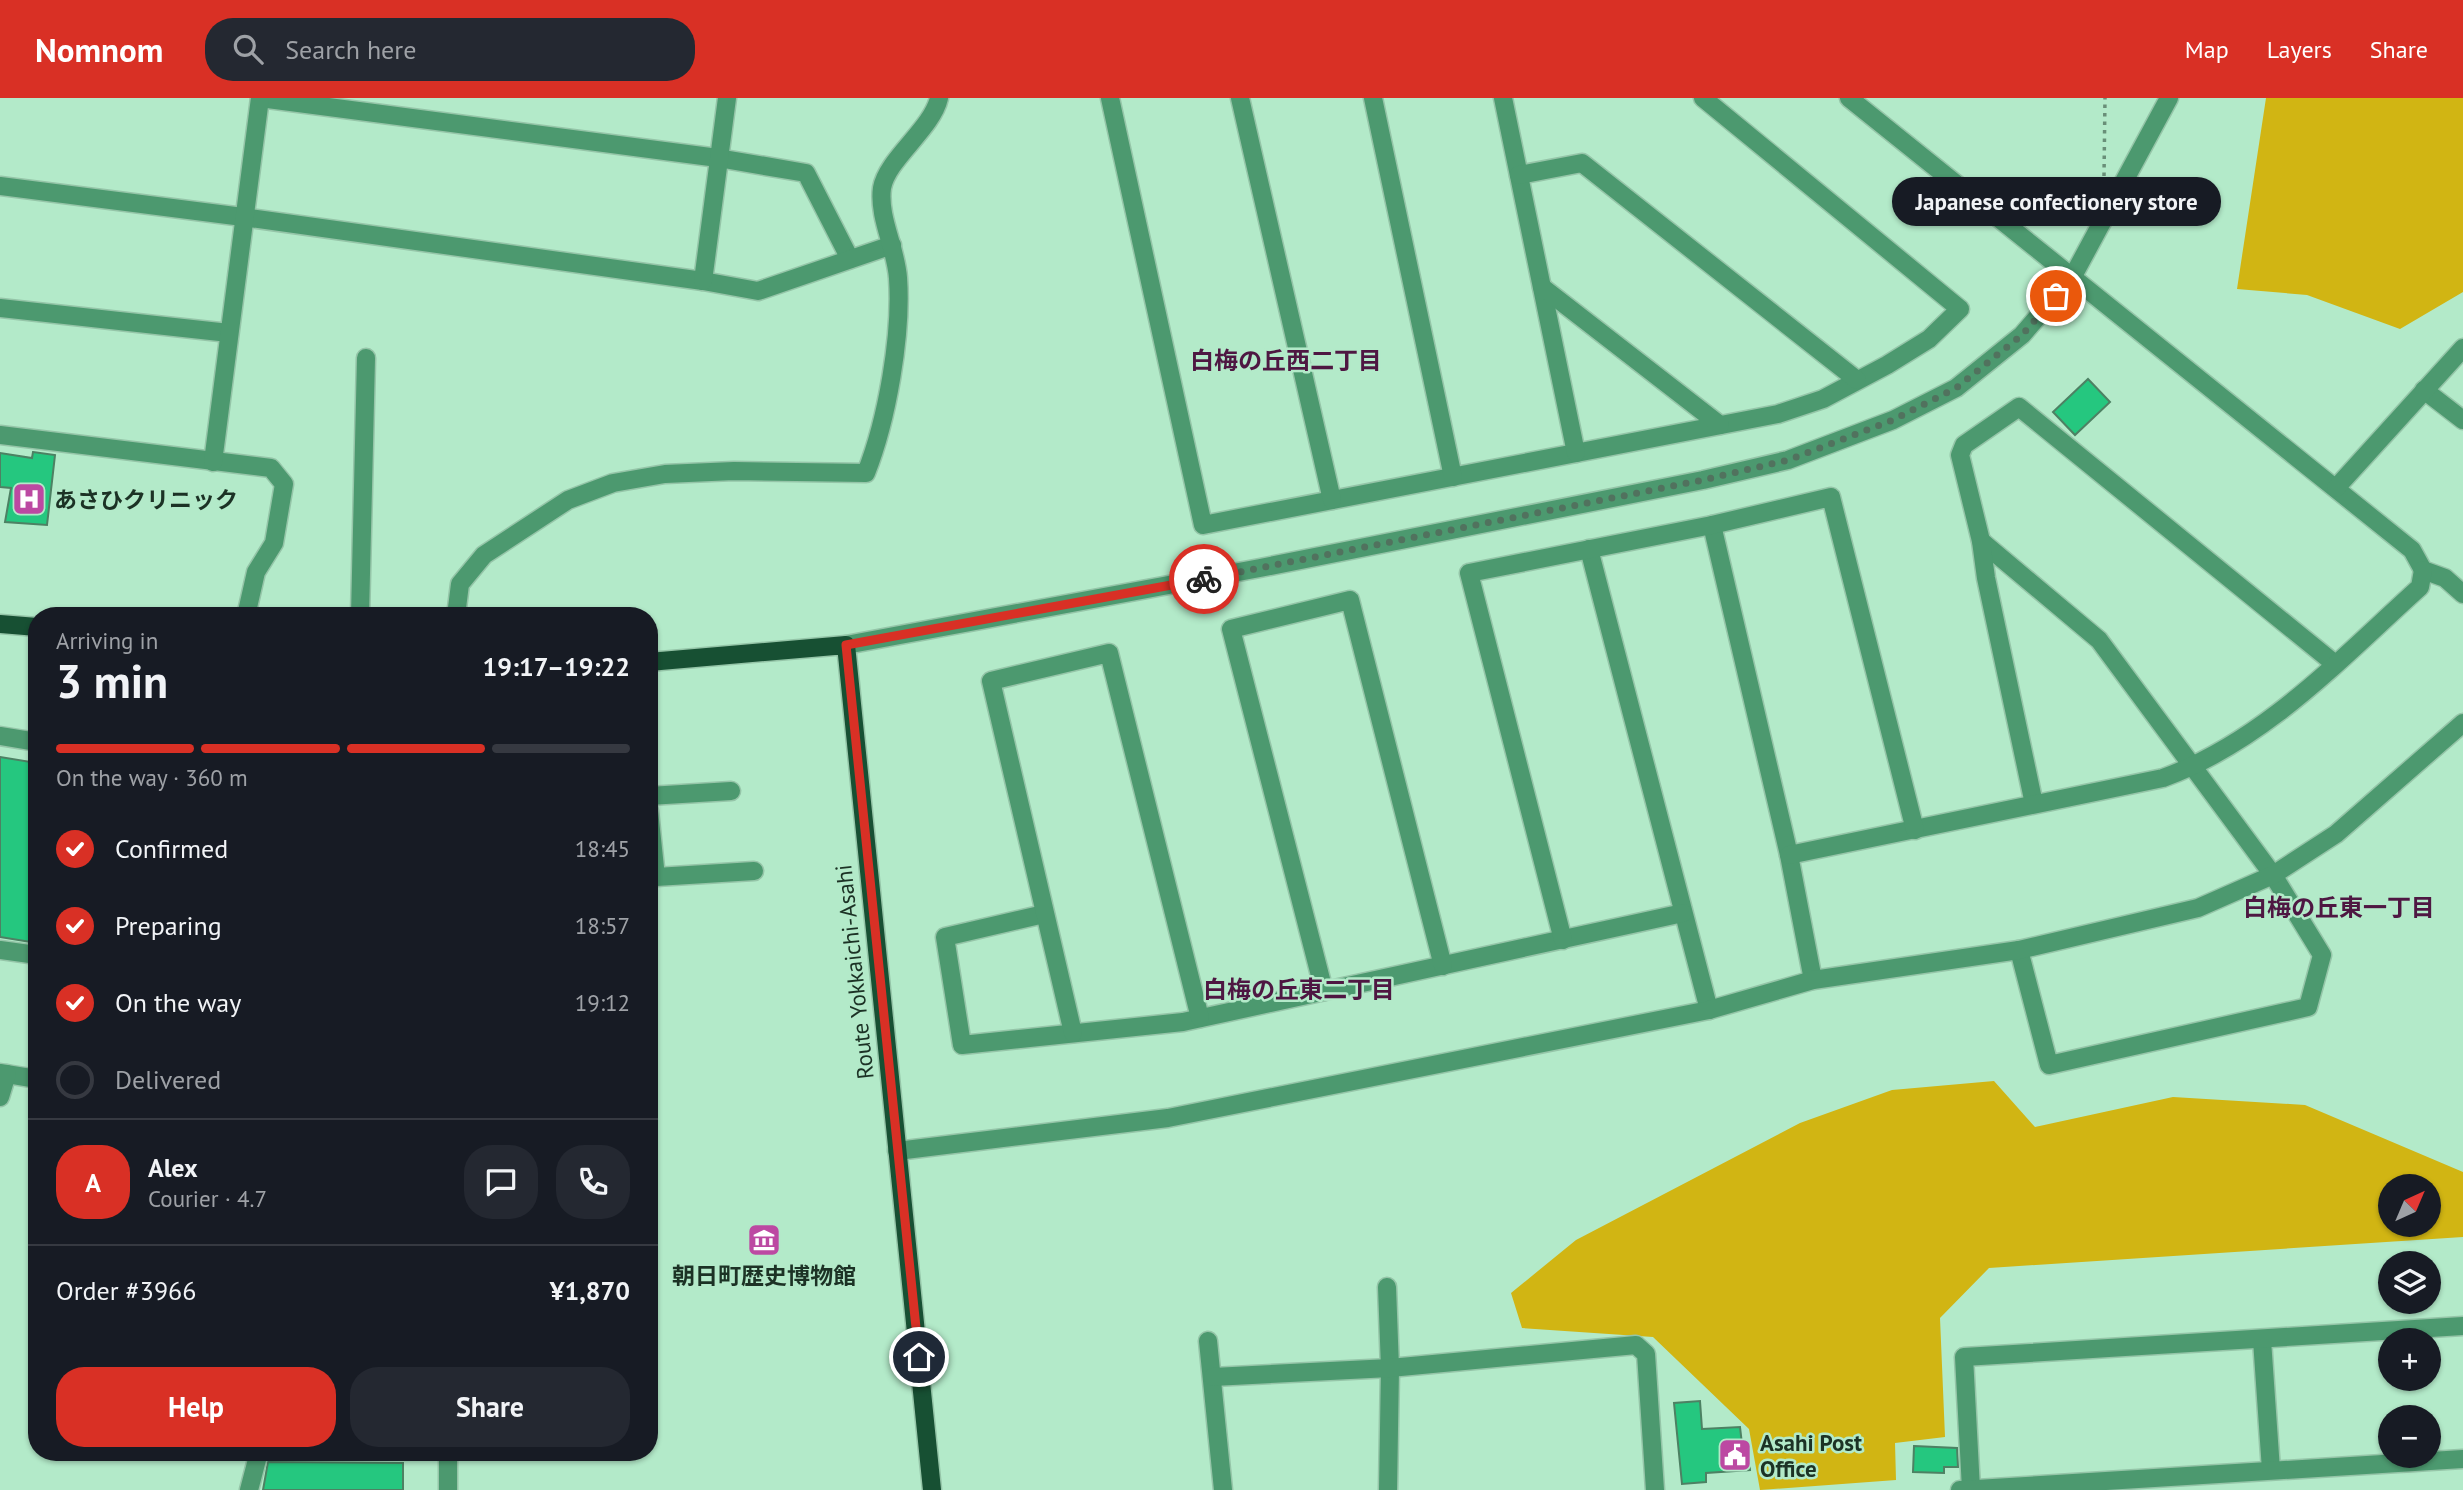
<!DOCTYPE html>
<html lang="en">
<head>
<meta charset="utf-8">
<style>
	:root { --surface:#171b24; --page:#242831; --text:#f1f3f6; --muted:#9ea1a6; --line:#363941; --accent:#d93025 }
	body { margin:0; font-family:"PT Sans","Noto Sans JP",sans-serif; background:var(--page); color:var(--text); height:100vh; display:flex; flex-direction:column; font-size:26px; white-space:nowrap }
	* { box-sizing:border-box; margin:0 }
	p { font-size:23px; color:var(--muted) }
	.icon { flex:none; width:38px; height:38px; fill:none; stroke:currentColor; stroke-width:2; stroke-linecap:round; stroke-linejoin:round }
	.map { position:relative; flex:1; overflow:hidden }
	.sheet { position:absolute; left:28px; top:509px; width:630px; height:854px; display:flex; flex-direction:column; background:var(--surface); border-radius:28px; box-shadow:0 2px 5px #0004 }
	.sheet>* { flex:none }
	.needle { width:46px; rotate:44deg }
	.fabs { position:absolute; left:2378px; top:1076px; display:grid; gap:14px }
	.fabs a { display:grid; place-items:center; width:63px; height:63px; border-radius:50%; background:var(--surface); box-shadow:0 2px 5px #0004; font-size:35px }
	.pin { position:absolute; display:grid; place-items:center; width:60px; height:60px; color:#fff; margin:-30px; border:4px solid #fff; border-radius:50%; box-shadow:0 2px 7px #0007 }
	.courier { position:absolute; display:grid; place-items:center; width:70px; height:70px; margin:-35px; border:5px solid #d93025; border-radius:50%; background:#fff; color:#222; box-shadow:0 2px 9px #0007 }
	.bubble { position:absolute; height:49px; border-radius:24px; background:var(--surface); box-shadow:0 2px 5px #0004; font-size:23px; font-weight:700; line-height:49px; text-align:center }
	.overview em { font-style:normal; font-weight:700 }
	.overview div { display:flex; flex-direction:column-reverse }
	.overview { display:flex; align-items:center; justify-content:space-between; height:119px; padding:0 28px }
	h1 { font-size:46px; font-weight:700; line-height:52px }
	.bar { display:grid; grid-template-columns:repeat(4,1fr); gap:10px 7px; align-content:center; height:84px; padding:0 28px }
	.bar i { height:9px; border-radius:5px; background:var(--line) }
	.bar .active { background:var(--accent) }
	.bar p { grid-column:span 4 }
	.line { display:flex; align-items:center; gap:18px; padding:0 28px; border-top:2px solid var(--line) }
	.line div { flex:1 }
	.round { display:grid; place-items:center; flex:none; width:74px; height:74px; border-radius:28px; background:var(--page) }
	ol { padding:0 28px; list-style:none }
	li { display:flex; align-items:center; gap:21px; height:77px }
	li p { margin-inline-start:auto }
	li .icon { padding:7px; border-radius:50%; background:var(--accent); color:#fff; stroke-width:4 }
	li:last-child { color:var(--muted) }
	li i { width:38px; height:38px; border:4px solid var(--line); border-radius:50% }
	.primary-button { display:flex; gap:14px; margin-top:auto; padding:14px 28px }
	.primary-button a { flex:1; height:80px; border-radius:28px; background:var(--accent); color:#fff; font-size:28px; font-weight:700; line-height:80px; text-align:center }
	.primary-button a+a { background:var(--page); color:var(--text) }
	header { display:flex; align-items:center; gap:42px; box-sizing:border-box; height:98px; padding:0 35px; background:var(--accent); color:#fff }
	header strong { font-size:33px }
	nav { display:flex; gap:38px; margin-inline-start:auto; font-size:24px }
	.search { width:490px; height:63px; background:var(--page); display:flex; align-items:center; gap:18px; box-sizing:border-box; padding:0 24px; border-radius:28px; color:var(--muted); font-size:26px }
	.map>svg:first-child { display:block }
</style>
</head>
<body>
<header>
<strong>Nomnom</strong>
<div class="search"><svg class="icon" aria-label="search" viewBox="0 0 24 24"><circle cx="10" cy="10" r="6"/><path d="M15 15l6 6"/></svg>Search here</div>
<nav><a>Map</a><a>Layers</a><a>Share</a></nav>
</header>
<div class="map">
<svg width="2463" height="1392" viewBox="0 0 2463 1392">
	<rect width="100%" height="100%" fill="#b3eac9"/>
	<g fill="#d1b513" fill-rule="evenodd">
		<path d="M2266,0h197v194l-63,37 -93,-34 -70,-6z"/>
		<path d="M1994,983l41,46 138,-30 132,8 158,67v65l-474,31 -49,50 5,119 -50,6 1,37 -136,10 -11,-61 -96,-92 -131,-9 -11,-35 65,-53 224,-117 92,-33zM2390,1088h39v39h-39z"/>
	</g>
	<g fill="#25c77f" stroke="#4d8163" stroke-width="2">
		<path d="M2088,281l22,23 -35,33 -22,-23z"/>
		<path d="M33,354l22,3 -8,70 -42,-3 6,-34 -11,-1v-34l32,5z"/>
		<path d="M0,659l37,6v180l-37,-6z"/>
		<path d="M1700,1303l2,28 38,-2 2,17h6l2,26 -44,3v9l-24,2 -8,-81z"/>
		<path d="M1914,1348l43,2 1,19h-14v6l-31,-1z"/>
		<path d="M268,1364l135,1v27h-140z"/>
	</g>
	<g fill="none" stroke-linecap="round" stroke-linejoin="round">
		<defs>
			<g id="minor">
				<path d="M260,0l458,60 88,15 44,86"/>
				<path d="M1110,0l93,427 575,-111 45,-15 64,-34 42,-26 31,-30 -257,-211"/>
				<path d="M1240,0l92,402"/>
				<path d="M1373,0l80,379"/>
				<path d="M1503,0l73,355"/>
				<path d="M1849,0l563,452 11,20 22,8 18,16"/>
				<path d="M1519,77l63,-12 275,217"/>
				<path d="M0,88l243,31 460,64 55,10 134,-46"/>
				<path d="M703,183l24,-183"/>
				<path d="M1542,189l178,138"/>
				<path d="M0,210l229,25"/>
				<path d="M2424,292l39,30"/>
				<path d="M0,337l271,33 13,16 -10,59 -18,29 -10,44"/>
				<path d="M213,364l47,-364"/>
				<path d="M2336,390l127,-140"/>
				<path d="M1712,427l77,330 24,125"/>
				<path d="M1981,443l118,99 174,235 49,80 -14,52 -259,58 -30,-115"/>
				<path d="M1589,451l120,461"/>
				<path d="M360,518l6,-258"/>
				<path d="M456,518l4,-32 24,-29 84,-55 45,-17 52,-9 69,-3 132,2c21,-53 36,-138 32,-195 -2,-30 -20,-61 -16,-90 5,-29 50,-59 57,-90"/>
				<path d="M846,547l414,-77 443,-88 85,-20 105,-40 63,-32 66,-53 51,-59 96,-178"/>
				<path d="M0,638l37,6"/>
				<path d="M649,698l82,-5"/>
				<path d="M2034,706l-48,-226 -5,-37 -21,-86 4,-10 55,-38 316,257"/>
				<path d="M649,713l7,66 98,-6"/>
				<path d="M1789,757l374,-77c102,-37 178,-120 257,-191l3,-17"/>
				<path d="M1044,816l-99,23 17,108 221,-23 500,-109"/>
				<path d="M1563,842l-94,-367 243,-48 119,-28 84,333"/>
				<path d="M0,852l37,5"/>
				<path d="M1324,893l-93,-362 119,-29 93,366"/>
				<path d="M1073,935l-82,-352 118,-28 91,365"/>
				<path d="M0,975l37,6"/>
				<path d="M0,999l7,-23"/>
				<path d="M897,1053l271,-33 541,-108 104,-30 206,-30 179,-42 75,-33 63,-41 127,-111"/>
				<path d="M1387,1189l3,81 -2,122"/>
				<path d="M2262,1242l9,130"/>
				<path d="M1208,1243l15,149"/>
				<path d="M1213,1279l177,-9 246,-23 10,9 9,136"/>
				<path d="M448,1354v38"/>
				<path d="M1971,1391l-7,-132 499,-31"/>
				<path d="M249,1392l10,-38"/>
				<path d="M1960,1392l503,-31"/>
			</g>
			<g id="major">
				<path d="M0,526l37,3"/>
				<path d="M649,564l197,-17 86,845"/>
			</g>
		</defs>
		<use href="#minor" stroke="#95c5a8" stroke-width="21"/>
		<use href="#major" stroke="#95c5a8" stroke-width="21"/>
		<path stroke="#698f78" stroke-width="3.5" stroke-dasharray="3.5 5" stroke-linecap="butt" d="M2104,78l1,-78"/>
		<use href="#minor" stroke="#4c996f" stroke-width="18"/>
		<use href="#major" stroke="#175033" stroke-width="18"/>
	</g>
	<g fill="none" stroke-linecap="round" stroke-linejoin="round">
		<path stroke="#51725e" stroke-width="7" stroke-dasharray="0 12.6" d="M1204,481l499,-99 85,-20 105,-40 63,-32 66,-53 34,-39"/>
		<path stroke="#d93025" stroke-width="9" d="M919,1259l-73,-712 358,-66"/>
	</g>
	<defs>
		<symbol id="hospital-square" viewBox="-11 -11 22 22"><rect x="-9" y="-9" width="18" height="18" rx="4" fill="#bc49a2" stroke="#b3eac9"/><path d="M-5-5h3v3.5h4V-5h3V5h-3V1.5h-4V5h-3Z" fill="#fff"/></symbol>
		<symbol id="museum-square" viewBox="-11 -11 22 22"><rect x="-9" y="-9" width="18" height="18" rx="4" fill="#bc49a2" stroke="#b3eac9"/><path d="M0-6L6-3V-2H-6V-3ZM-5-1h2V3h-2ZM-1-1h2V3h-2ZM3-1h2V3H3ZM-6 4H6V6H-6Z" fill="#fff"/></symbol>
		<symbol id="civic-square" viewBox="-11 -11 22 22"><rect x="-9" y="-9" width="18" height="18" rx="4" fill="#bc49a2" stroke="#b3eac9"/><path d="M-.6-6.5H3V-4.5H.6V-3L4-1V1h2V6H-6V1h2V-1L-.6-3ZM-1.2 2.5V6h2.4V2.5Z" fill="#fff"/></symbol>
	</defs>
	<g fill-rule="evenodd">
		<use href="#hospital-square" x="10" y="382" width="38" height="38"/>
		<use href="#museum-square" x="745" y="1123" width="38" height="38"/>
		<use href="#civic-square" x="1716" y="1338" width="38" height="38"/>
	</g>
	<g text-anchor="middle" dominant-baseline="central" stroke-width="5" stroke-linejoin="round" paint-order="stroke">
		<g font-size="23" font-weight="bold" fill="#1c3225" stroke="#b3eac9" text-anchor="start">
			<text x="54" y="401">あさひクリニック</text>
			<text x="764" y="1177" text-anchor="middle">朝日町歴史博物館</text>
			<text x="1760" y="1344">Asahi Post<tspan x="1760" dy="26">Office</tspan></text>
		</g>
		<g font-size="23" fill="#1c3225" stroke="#b3eac9">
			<text transform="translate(854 874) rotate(-96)">Route Yokkaichi-Asahi</text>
		</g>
		<g font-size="24" font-weight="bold" fill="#4e1742" stroke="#b3eac9">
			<text x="1286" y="262">白梅の丘西二丁目</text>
			<text x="2339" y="809">白梅の丘東一丁目</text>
			<text x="1299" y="891">白梅の丘東二丁目</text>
		</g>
	</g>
</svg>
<div class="fabs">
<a><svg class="needle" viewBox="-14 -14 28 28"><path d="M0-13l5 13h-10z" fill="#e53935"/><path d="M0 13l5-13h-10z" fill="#9ea1a6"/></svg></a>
<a><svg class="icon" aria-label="layers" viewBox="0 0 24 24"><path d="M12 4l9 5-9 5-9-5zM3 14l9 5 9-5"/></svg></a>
<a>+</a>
<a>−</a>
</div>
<div class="pin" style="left:2056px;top:198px;background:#ea580c"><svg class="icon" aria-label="bag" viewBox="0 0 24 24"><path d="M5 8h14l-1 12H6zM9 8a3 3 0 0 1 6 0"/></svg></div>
<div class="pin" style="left:919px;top:1259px;background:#1f2937"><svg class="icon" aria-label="home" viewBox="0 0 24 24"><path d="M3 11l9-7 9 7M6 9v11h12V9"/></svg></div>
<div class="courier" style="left:1204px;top:481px"><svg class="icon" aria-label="bike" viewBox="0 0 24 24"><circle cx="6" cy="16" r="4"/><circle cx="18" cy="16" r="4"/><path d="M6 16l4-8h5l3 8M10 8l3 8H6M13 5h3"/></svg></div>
<div class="bubble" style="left:1892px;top:79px;width:329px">Japanese confectionery store</div>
<section class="sheet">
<div class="overview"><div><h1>3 min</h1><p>Arriving in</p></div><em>19:17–19:22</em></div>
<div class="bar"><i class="active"></i><i class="active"></i><i class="active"></i><i></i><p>On the way · 360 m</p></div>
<ol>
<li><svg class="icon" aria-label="check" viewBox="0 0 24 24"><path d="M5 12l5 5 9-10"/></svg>Confirmed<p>18:45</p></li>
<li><svg class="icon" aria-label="check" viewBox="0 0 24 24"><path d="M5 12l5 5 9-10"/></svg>Preparing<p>18:57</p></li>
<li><svg class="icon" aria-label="check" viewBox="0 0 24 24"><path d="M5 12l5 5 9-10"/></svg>On the way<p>19:12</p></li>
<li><i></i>Delivered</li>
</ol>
<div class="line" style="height:126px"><b class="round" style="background:var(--accent);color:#fff">A</b><div><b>Alex</b><p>Courier · 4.7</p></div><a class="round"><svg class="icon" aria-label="chat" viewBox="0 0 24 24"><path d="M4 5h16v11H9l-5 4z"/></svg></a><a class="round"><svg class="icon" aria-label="phone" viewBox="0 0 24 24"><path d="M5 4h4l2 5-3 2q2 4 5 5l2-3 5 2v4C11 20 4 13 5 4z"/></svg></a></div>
<div class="line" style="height:91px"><div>Order #3966</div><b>¥1,870</b></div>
<div class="primary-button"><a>Help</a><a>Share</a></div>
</section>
</div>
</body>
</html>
